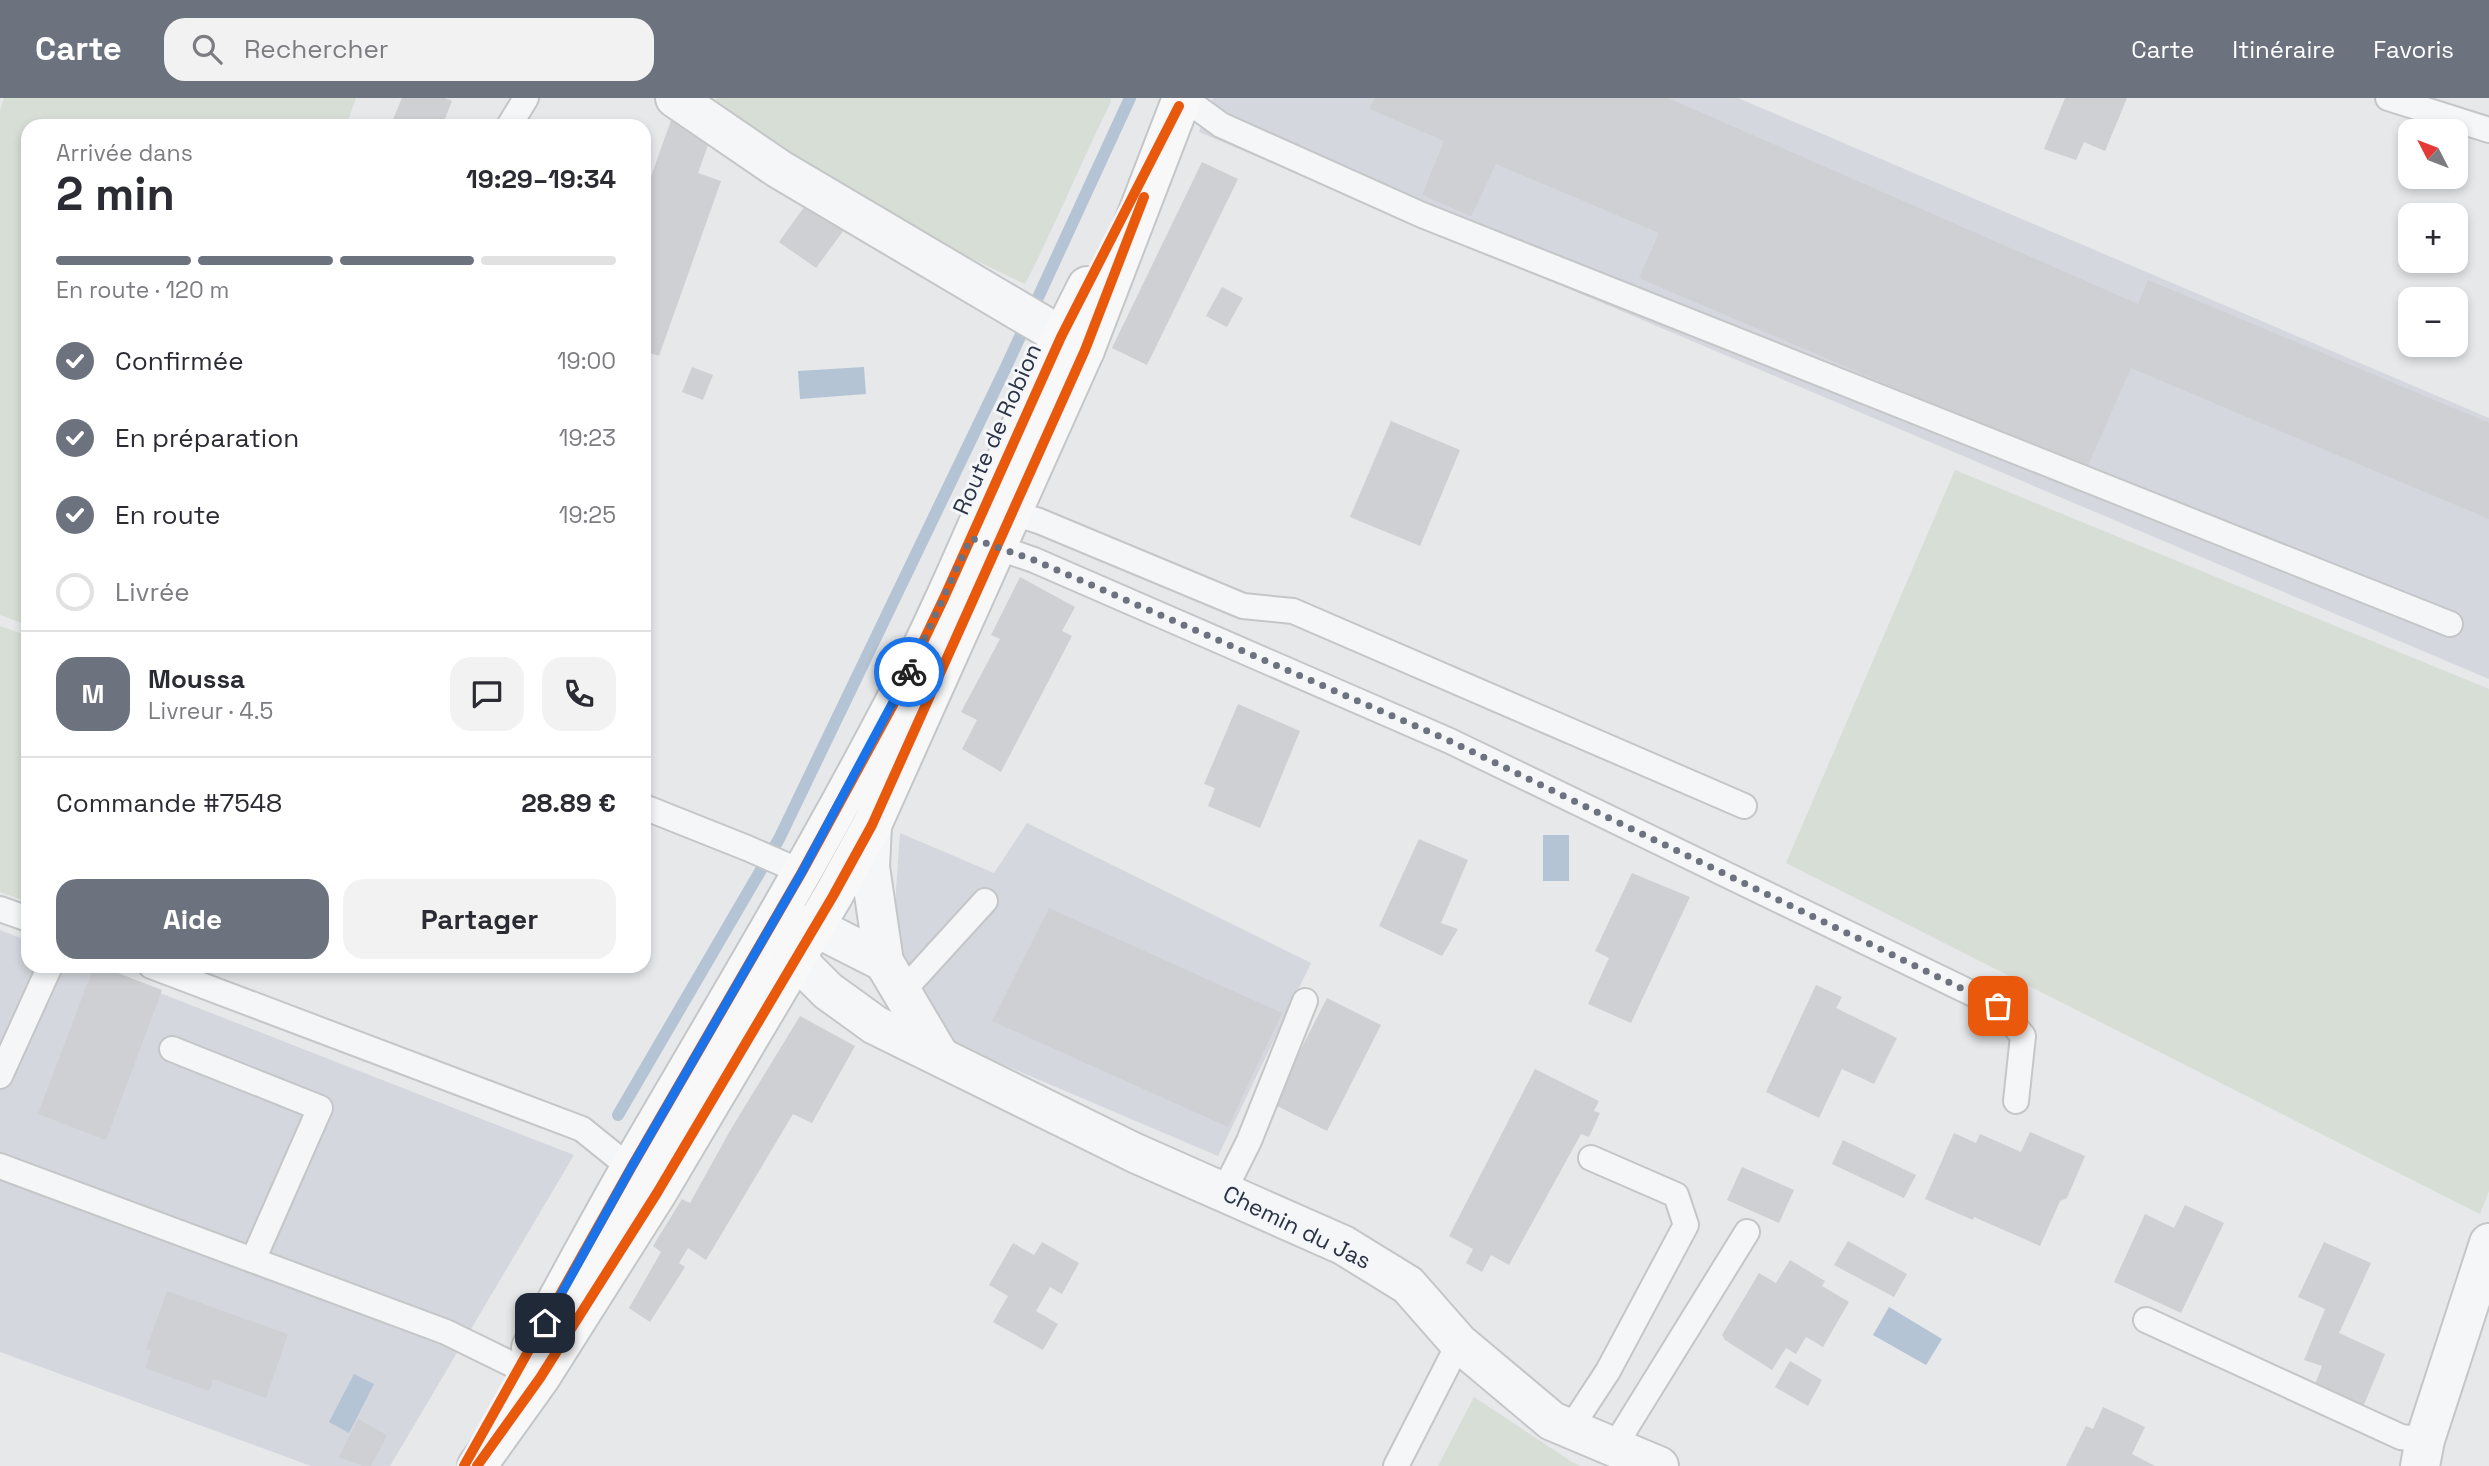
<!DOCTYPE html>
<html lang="fr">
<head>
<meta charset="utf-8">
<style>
	:root { --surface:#fff; --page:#f2f2f3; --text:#2b2b33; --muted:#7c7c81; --line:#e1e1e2; --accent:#6c737f }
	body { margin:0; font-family:"Space Grotesk",sans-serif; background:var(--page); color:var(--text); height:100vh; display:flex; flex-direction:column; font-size:26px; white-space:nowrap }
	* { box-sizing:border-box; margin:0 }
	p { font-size:23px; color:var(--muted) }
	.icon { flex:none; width:38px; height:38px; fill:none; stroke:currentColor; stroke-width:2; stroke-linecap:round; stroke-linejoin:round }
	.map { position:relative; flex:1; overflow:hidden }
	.drawer { position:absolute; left:21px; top:21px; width:630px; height:854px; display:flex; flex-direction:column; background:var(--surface); border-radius:21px; box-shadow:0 4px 10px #0003 }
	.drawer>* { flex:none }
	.needle { width:46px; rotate:312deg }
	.controls { position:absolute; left:2398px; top:21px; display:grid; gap:14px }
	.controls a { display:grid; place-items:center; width:70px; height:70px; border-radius:14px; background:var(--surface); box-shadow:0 4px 10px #0003; font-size:35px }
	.pin { position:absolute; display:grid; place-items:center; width:60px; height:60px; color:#fff; margin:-30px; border-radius:14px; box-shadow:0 4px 10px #0006 }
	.courier { position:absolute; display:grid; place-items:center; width:70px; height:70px; margin:-35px; border:5px solid #1a73e8; border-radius:50%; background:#fff; color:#222; box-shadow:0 2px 9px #0007 }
	.head em { font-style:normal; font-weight:600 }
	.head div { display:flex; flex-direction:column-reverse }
	.head { display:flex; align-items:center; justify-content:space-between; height:119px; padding:0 35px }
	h1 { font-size:46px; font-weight:600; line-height:52px }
	.bar { display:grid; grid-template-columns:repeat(4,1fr); gap:10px 7px; align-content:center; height:84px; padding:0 35px }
	.bar i { height:9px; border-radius:5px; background:var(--line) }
	.bar .current { background:var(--accent) }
	.bar p { grid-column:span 4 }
	.line { display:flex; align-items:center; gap:18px; padding:0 35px; border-top:2px solid var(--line) }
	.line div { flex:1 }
	.round { display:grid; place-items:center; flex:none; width:74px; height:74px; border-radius:21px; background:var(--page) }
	ol { padding:0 35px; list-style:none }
	li { display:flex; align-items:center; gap:21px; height:77px }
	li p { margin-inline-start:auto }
	li .icon { padding:7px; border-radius:50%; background:var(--accent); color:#fff; stroke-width:4 }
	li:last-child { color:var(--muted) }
	li i { width:38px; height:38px; border:4px solid var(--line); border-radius:50% }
	.button { display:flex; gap:14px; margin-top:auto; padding:14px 35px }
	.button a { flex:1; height:80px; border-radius:21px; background:var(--accent); color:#fff; font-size:28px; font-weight:600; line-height:80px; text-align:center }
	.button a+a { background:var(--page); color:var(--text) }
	header { display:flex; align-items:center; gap:42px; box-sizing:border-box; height:98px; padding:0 35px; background:var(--accent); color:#fff }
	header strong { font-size:33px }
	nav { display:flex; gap:38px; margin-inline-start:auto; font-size:24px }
	.search { width:490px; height:63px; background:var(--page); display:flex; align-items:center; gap:18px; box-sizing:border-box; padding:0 24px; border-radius:21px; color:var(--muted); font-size:26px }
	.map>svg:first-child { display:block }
</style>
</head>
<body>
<header>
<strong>Carte</strong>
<div class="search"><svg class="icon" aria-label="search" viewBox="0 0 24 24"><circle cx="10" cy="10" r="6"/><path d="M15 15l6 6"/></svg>Rechercher</div>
<nav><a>Carte</a><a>Itinéraire</a><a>Favoris</a></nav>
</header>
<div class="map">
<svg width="2489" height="1368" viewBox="0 0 2489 1368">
	<rect width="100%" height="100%" fill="#e6e8ea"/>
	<g fill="#d4d7dd">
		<path d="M1213,0h525l751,320v261l-1290,-547z"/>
		<path d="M1027,725l284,140 -93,193 -268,-114 -58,-93 8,-116 94,40z"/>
		<path d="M0,832l28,11v25h63l483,189 -184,311h-79l-311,-114z"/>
	</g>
	<g fill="#d6ded6">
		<path d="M4,0h352l-10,28h-318v499l-28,-10v-505z"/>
		<path d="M717,0h394v4c-30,60 -55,122 -86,182l-173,-83 -139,-93z"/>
		<path d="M1955,372l534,219v502l-9,23 -694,-351z"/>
		<path d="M0,528l28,10v266l-28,-10z"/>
		<path d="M1474,1299l98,65 9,4h-143z"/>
	</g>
	<g fill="#b4c4d5">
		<path d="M864,269l2,27 -66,5 -2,-28z"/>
		<rect x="1543" y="737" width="26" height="46"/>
		<path d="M1889,1209l53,32 -16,26 -53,-30z"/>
		<path d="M354,1276l20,10 -25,49 -20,-11z"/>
	</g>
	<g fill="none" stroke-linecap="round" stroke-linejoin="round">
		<path stroke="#b4c4d5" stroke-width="12" d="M618,1017l161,-276 227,-472 124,-269"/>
	</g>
	<g fill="#ced0d3">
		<path d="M402,0h43l7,3 -10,25h-47l-4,-2z"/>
		<path d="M1374,0h294l470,206 10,-24 341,143v96l-358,-151 -45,102 -447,-192 20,-45 -163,-69 -25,52 -49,-21 22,-54 -74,-32z"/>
		<path d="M2065,0h62l-22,53 -21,-9 -8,18 -32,-11z"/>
		<path d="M674,14l37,25 -13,36 23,8 -62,175 -15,-5v-155z"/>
		<path d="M1202,64l36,17 -91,186 -35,-17z"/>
		<path d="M807,105l37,27 -28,38 -37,-26z"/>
		<path d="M1222,189l21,11 -16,29 -21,-11z"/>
		<path d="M692,269l21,8 -10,25 -21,-8z"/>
		<path d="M1391,323l69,29 -40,96 -70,-29z"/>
		<path d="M1020,479l55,30 -13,24 10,5 -71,136 -39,-23 15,-29 -16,-8 39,-73 -9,-4z"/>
		<path d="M1238,606l62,27 -40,97 -52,-22 7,-18 -11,-4z"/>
		<path d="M1419,741l49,21 -27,63 17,6 -16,27 -63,-30z"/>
		<path d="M1632,775l58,24 -59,126 -43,-19 21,-46 -14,-7z"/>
		<path d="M1049,810l233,105 -54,114 -236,-106z"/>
		<path d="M94,868h6l62,24 -56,150 -68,-26z"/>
		<path d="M1816,887l26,12 -6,11 61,30 -23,46 -32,-15 -23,49 -53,-26z"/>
		<path d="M1327,900l54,27 -54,106 -54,-27z"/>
		<path d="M800,918l55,30 -43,77 -19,-9 -87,146 -18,-12 -9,15 6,4 -35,55 -21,-14 32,-56 -8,-6 29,-47 8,4 41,-74z"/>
		<path d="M1535,971l64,32 -5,10 6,2 -11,24 -8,-3 -72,131 -18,-10 -9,17 -16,-9 7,-14 -24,-13z"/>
		<path d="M2030,1034l55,24 -18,42 -7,3 -20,45 -66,-29 -1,3 -48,-21 29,-66 22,10 4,-9 41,18z"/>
		<path d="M1843,1042l73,35 -12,23 -72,-34z"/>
		<path d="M1742,1069l52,23 -15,33 -52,-23z"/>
		<path d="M2185,1107l39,18 -43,90 -67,-31 31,-68 29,14z"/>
		<path d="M1848,1143l59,33 -13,23 -60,-32z"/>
		<path d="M1042,1144l37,21 -17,31 -12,-7 -14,24 22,13 -15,26 -50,-28 15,-26 -19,-11 24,-42 21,12z"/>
		<path d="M2324,1144l47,21 -32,70 46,21 -22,53 -49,-20 8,-21 -18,-6 21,-51 -27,-12z"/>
		<path d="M1790,1162l35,21 -3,5 27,16 -26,45 -17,-10 -10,17 -10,-6 -14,22 -47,-30 -3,-5 37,-62 17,10z"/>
		<path d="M167,1193l121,43 -22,64 -53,-19 -4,12 -64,-23 6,-17 -5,-2z"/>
		<path d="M1790,1263l32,19 -14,26 -33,-19z"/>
		<path d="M2103,1309l42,20 -13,27 23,12h-89l20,-40 7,3z"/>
		<path d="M358,1321l29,16 -16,31h-8l-24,-9z"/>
	</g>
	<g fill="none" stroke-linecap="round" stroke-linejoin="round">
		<defs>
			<g id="lane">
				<path d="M1184,0l37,27 201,90 1028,409"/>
				<path d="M2388,0l101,32"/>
				<path d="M509,28l17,-28"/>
				<path d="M1013,415l26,8 204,85 50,5 451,195"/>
				<path d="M985,445l49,17 416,181 548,265 25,30 -7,65"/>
				<path d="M644,709l103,41 55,24"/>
				<path d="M0,811l28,10"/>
				<path d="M151,868l431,163 57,46"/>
				<path d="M902,894l83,-91"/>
				<path d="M172,951l148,59 -67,152"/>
				<path d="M0,978l50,-110"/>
				<path d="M0,1068l446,166 94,46"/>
				<path d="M1224,1093l25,-50 56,-140"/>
				<path d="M2146,1222l255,117 24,3"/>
				<path d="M1570,1331l38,-58 78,-146 -10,-30 -85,-37"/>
				<path d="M1614,1349l133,-215"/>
				<path d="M1396,1368l63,-123"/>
			</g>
			<g id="street">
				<path d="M675,0l104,71 306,181"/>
				<path d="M872,727l-2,42 14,95 55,93"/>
				<path d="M796,828l-3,14 3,19 32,32 47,34 260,128 208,92 65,40 51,58 93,78 107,45"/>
				<path d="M784,835l19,-8 12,2 69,35"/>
				<path d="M2420,1368l5,-26 64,-197"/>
			</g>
			<g id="secondary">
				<path d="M531,1250c34,-62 67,-124 102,-185 88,-151 178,-301 259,-456 72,-137 124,-283 195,-421"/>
				<path d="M477,1368l63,-88 117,-185 176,-297 39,-71 213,-475 97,-252"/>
			</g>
		</defs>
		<use href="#lane" stroke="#c4c6c8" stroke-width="28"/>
		<use href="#street" stroke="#c4c6c8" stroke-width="42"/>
		<use href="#secondary" stroke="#c4c6c8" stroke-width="42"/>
		<use href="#lane" stroke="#f5f6f7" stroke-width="24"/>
		<use href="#street" stroke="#f5f6f7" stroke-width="38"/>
		<use href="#secondary" stroke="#f8f8f8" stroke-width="38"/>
		<defs>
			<g id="cycleway">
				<path d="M464,1368l167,-298 171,-296 91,-167 51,-107 117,-261 118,-231"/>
				<path d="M477,1368l63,-88 117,-185 176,-297 39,-71 213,-475 59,-153"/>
			</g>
		</defs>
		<use href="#cycleway" stroke="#f4f6f9" stroke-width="15"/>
		<use href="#cycleway" stroke="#e8590c" stroke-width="10"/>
	</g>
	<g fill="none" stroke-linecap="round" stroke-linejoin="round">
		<path stroke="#6c737f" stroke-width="7" stroke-dasharray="0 12.6" d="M909,574l62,-134 63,22 416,181 548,265"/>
		<path stroke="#1a73e8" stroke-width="9" d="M545,1225l86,-155 171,-296 107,-200"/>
	</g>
	<g text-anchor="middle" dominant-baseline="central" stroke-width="6" stroke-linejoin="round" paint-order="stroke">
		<g font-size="23" fill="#2b3445" stroke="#f4f6f9">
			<text transform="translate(997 331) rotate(-66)">Route de Robion</text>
			<text transform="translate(1297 1129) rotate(26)">Chemin du Jas</text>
		</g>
	</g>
</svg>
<div class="controls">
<a><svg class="needle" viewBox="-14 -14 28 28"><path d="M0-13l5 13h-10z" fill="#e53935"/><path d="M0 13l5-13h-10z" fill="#7c7c81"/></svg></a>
<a>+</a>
<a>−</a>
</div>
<div class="pin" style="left:1998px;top:908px;background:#ea580c"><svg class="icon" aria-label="bag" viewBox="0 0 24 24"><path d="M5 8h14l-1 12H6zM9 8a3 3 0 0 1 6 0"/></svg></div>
<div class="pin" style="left:545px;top:1225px;background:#1f2937"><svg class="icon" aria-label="home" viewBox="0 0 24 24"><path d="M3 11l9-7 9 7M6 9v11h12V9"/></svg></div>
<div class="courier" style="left:909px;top:574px"><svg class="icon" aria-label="bike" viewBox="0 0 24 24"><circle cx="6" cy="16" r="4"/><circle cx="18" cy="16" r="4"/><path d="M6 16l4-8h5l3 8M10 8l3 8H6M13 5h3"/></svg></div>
<section class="drawer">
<div class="head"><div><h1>2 min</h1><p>Arrivée dans</p></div><em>19:29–19:34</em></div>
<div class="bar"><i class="current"></i><i class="current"></i><i class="current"></i><i></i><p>En route · 120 m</p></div>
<ol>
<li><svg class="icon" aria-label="check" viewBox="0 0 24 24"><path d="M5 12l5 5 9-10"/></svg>Confirmée<p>19:00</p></li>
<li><svg class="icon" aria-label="check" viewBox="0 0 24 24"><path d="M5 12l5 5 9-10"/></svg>En préparation<p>19:23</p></li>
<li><svg class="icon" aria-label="check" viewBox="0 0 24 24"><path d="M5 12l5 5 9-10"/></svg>En route<p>19:25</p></li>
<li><i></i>Livrée</li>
</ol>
<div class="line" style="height:126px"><b class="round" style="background:var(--accent);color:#fff">M</b><div><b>Moussa</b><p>Livreur · 4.5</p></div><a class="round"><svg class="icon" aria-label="chat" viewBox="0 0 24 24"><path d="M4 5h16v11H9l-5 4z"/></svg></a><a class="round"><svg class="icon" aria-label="phone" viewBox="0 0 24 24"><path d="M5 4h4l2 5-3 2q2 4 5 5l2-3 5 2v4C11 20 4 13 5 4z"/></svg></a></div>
<div class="line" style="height:91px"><div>Commande #7548</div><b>28.89 €</b></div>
<div class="button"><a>Aide</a><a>Partager</a></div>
</section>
</div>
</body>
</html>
